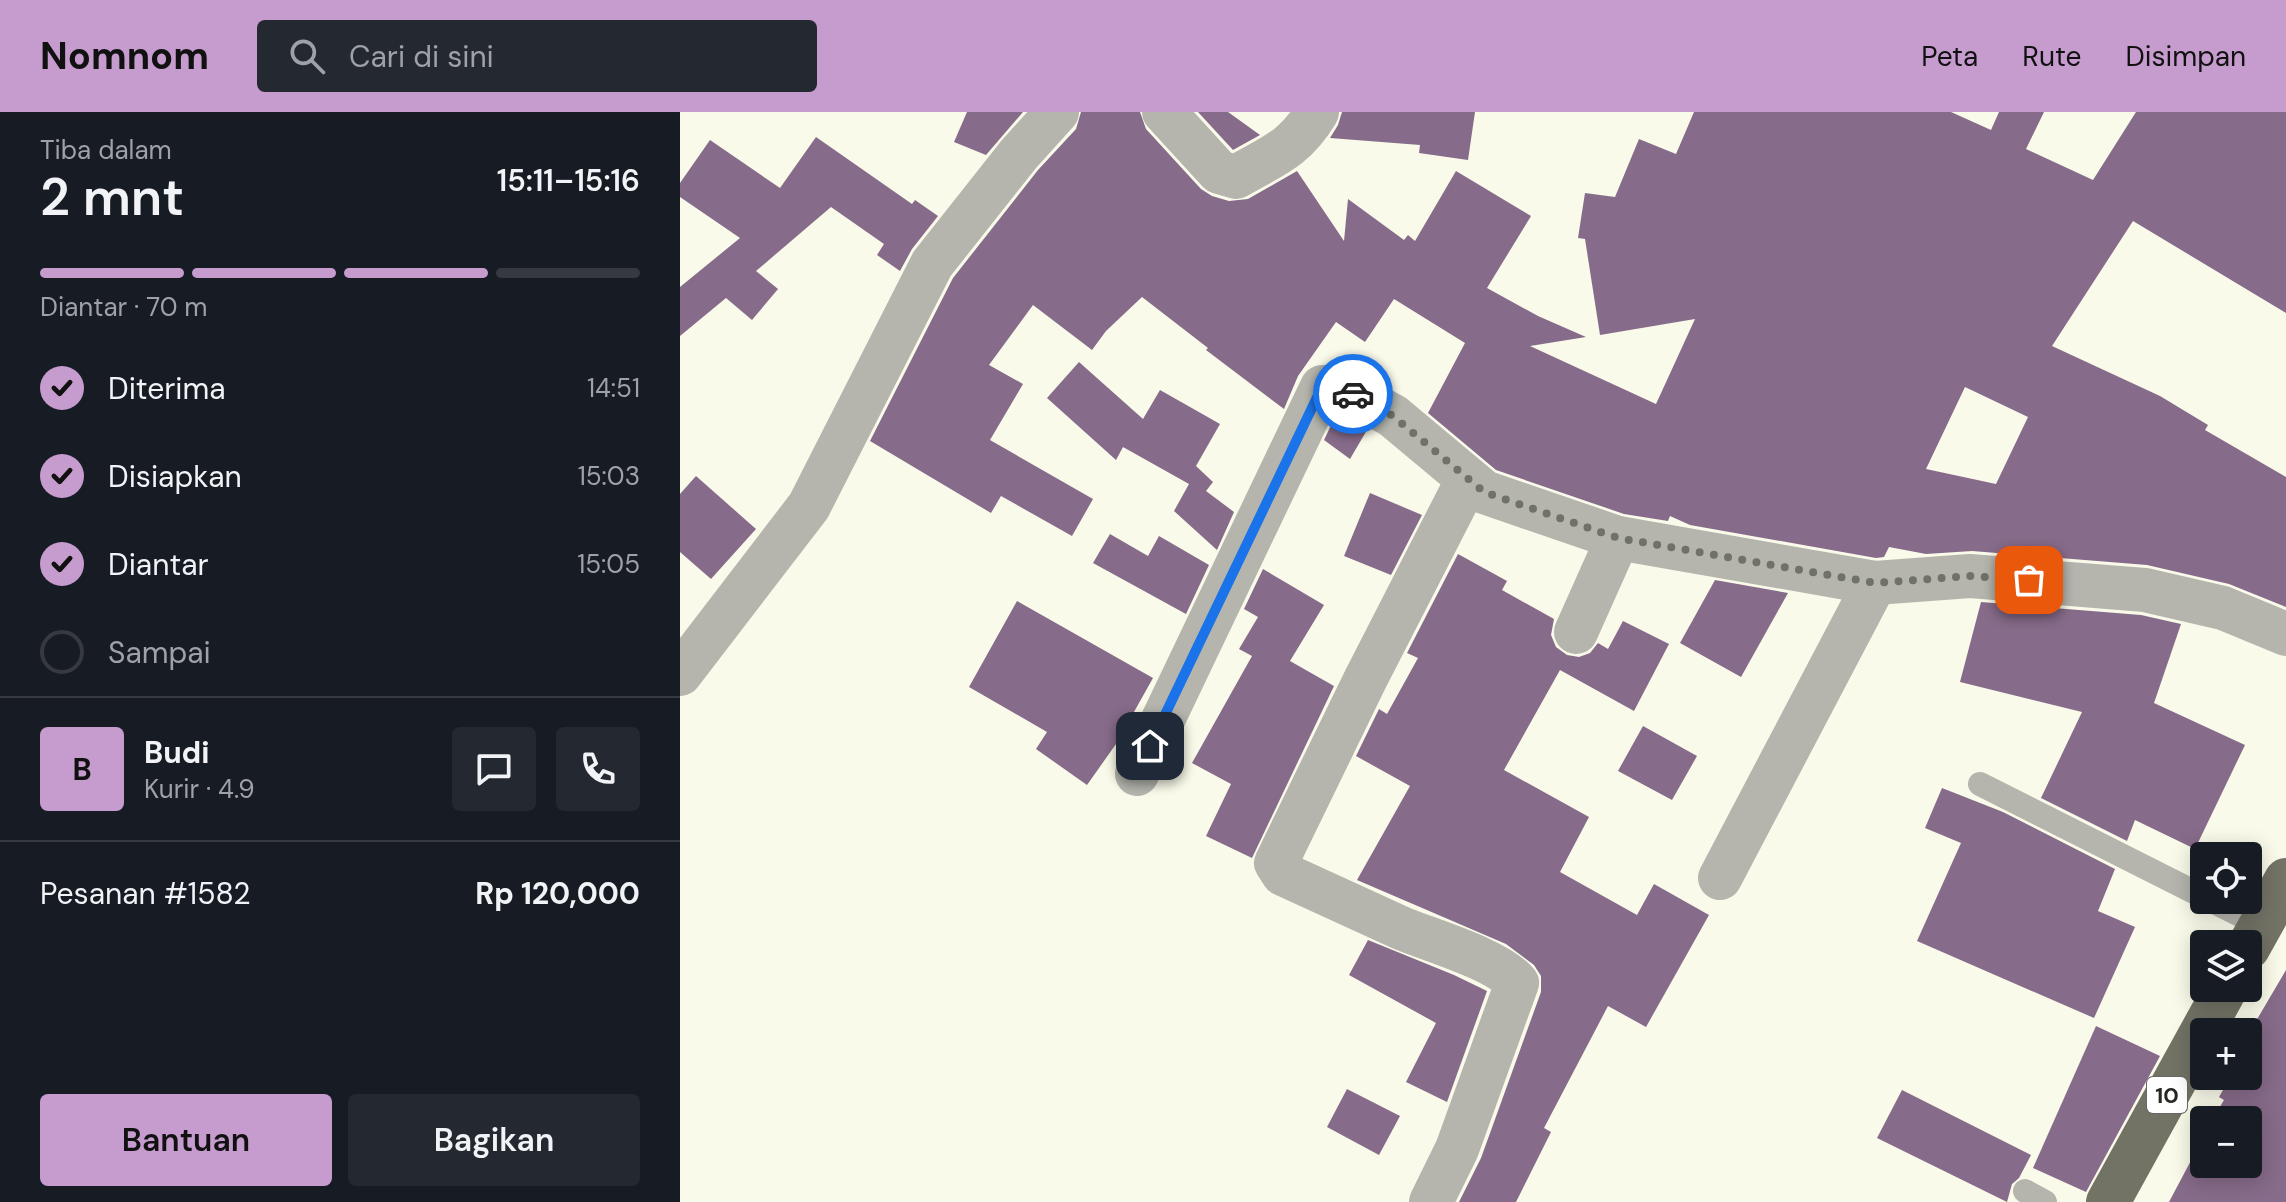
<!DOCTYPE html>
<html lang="id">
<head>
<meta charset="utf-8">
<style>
	:root { --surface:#171b24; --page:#242831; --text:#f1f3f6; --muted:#9ea1a6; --line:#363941; --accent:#c69cce }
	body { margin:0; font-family:"DM Sans",sans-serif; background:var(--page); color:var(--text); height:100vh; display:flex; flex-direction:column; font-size:30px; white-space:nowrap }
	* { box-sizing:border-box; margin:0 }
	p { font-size:26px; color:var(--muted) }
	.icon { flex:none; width:44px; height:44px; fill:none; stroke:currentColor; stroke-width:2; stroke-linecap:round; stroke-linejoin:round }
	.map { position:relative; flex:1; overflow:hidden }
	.details { display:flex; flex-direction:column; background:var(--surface); width:680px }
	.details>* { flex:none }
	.controls { position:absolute; left:1510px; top:730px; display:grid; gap:16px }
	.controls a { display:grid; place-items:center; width:72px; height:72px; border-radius:8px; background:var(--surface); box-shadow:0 4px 20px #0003; font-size:40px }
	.pin { position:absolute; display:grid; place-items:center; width:68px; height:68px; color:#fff; margin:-34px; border-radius:16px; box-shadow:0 4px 12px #0006 }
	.courier { position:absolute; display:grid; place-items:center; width:80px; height:80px; margin:-40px; border:6px solid #1a73e8; border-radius:50%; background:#fff; color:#222; box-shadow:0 2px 10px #0007 }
	.overview em { font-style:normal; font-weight:600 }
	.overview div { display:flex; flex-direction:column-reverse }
	.overview { display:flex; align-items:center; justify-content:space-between; height:136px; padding:0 40px }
	h1 { font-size:52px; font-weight:600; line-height:60px }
	.bar { display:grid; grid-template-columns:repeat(4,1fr); gap:12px 8px; align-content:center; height:96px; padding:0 40px }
	.bar i { height:10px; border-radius:6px; background:var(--line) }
	.bar .active { background:var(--accent) }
	.bar p { grid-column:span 4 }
	.line { display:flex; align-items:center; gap:20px; padding:0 40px; border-top:2px solid var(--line) }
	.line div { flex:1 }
	.round { display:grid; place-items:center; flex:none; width:84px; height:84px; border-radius:8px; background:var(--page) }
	ol { padding:0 40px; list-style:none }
	li { display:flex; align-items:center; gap:24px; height:88px }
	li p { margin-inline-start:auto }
	li .icon { padding:8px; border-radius:50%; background:var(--accent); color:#111; stroke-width:4 }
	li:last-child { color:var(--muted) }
	li i { width:44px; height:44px; border:4px solid var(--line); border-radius:50% }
	.action { display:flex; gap:16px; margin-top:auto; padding:16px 40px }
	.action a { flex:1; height:92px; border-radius:8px; background:var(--accent); color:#111; font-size:32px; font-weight:600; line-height:92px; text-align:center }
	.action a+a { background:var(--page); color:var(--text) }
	header { display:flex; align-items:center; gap:48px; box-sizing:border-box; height:112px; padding:0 40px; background:var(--accent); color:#111 }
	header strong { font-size:38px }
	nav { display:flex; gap:44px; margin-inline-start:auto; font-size:28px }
	.search { width:560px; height:72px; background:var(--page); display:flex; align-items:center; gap:20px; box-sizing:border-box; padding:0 28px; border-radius:8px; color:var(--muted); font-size:30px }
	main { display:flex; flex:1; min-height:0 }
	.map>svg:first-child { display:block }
</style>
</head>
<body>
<header>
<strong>Nomnom</strong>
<div class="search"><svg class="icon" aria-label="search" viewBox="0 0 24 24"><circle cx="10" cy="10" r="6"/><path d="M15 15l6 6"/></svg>Cari di sini</div>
<nav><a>Peta</a><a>Rute</a><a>Disimpan</a></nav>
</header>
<main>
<section class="details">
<div class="overview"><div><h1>2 mnt</h1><p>Tiba dalam</p></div><em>15:11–15:16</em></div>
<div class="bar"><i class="active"></i><i class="active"></i><i class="active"></i><i></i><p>Diantar · 70 m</p></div>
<ol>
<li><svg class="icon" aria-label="check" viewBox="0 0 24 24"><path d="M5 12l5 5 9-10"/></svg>Diterima<p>14:51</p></li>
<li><svg class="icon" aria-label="check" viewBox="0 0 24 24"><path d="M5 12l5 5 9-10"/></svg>Disiapkan<p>15:03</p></li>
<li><svg class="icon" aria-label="check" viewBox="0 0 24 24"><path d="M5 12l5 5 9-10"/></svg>Diantar<p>15:05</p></li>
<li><i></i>Sampai</li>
</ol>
<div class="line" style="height:144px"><b class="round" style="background:var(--accent);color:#111">B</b><div><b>Budi</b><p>Kurir · 4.9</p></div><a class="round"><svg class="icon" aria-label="chat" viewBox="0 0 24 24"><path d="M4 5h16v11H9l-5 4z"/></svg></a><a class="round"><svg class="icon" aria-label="phone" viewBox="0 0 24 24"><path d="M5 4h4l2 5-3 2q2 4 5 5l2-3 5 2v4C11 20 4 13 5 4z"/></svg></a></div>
<div class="line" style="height:104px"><div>Pesanan #1582</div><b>Rp 120,000</b></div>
<div class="action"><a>Bantuan</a><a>Bagikan</a></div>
</section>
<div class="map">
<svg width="1606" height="1090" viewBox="0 0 1606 1090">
	<rect width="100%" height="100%" fill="#f9fae9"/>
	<g fill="#876b8a" fill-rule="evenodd">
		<path d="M287,0h56l-37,43 -32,-13z"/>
		<path d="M401,0h59l6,17 55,60 11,7 17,5 19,-2 49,-28 47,70 4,-42 56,41 4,-5 7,6 41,-70 75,45 -44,72 51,28 48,21 -56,9 126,58 39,-85 -95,16 -15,-96 -7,-1 7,-45 30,4 24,-58 37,15 18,-42h257l40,18 8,-18h45l-18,37 67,31 43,-68h150v201l-153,-92 -81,125 108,50 48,29 -3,5 81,47v130l-57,-23 -82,-19 -175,-14 -46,3 -37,-7 -5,10 -8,1 -186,-33 -20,-9 -2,5 -44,-7 -128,-44 -68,-57 37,-70 -71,-44 -29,43 -29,-20 -38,54 -14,33 -78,-59 2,-2 -66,-51 -36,34 -14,19 -59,-45 -44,60 34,19 -33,56 103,59 -21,37 -71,-40 -10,17 -121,-72 83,-163 85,-108 38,-41zM1285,275l63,30 -32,67 -70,-15z"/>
		<path d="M518,0h30l32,23 -27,15z"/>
		<path d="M662,0h133l-7,48 -49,-7 1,-8 -90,-7 8,-13z"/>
		<path d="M136,25l96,67 3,-4 23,16 -26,33 -12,22 -23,-16 7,-11 -53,-37 -75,64 22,18 -26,31 -26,-22 -46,38v-49l60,-49 -60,-41v-14l30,-43 70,48z"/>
		<path d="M399,250l64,57 17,-29 60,34 -24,42 17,16 -7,9 28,21 -17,38 -43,-39 15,-27 -66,-37 -7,13 -69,-62z"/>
		<path d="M657,301l30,17 -17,29 -26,-19z"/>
		<path d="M16,364l60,53 -45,50 -31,-27v-58z"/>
		<path d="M690,381l52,22 -31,60 -47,-19z"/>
		<path d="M430,422l38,22 11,-20 50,29 -23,49 -93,-51z"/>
		<path d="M778,442l49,27 -5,9 52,29 -3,16 5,12 11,8 12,2 11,-4 8,-10 10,6 15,-28 46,23 -35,67 -74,-41 -56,100 85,47 -29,55 77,43 17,-31 55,31 -63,112 -38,-21 -64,122 7,4 -35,70h-57l22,-44 60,-166v-16l-7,-11 -28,-21 -149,-64 53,-94 -54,-30 23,-47 8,5 31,-56 -11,-5z"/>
		<path d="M583,457l61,36 -34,56 44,25 -82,172 -46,-22 25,-52 -39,-21 60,-107 -13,-7 19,-32 -14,-8z"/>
		<path d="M1035,468l73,13 -47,84 -61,-34z"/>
		<path d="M337,489l136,77 -37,66 -29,41 -51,-36 11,-17 -78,-45z"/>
		<path d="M1301,490l160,13 40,9 -27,79 91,42 -50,104 -60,-29 -8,21 -86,-43 41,-86 -122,-30z"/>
		<path d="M963,614l54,30 -25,44 -54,-29z"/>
		<path d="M1262,676l61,24 112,57 -17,42 37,16 -41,91 -177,-77 44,-98 -36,-15z"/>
		<path d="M688,828l86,35 33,16 -40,111 -41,-20 30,-59 -87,-48z"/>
		<path d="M1606,858v232h-117l35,-66v28h44v-44h-36l12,-20 -5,-3 12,-21h17v-28l7,-12 -6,-3z"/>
		<path d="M1416,914l64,30 -74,136 -53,-24z"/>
		<path d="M667,977l53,27 -21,39 -52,-28z"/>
		<path d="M1222,978l129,65 -12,23 -7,6 -5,18 -130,-64z"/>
	</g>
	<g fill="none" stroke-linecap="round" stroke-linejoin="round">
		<g stroke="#b5b5ae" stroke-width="24">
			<path d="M1300,672l224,113"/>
			<path d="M1530,788l50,25"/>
			<path d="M1345,1079l20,11"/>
		</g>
		<g stroke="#b5b5ae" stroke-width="44">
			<path d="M484,0l55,60 17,5c36,-21 58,-27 81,-65"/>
			<path d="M896,520l42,-94"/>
			<path d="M0,562l129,-168 123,-242 87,-110 38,-42"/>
			<path d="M457,662l185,-387h19l52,29 91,76 134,46 257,45 95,-7 175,14 78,18 63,26"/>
			<path d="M1040,766l155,-295"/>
			<path d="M751,1090l26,-53 60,-166c-20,-24 -85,-42 -116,-55 -39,-18 -78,-36 -118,-54l-7,-11 89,-183 103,-201"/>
		</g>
		<g stroke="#727365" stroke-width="44">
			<path d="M1568,836l38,-68"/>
			<path d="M1428,1090l118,-214"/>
		</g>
	</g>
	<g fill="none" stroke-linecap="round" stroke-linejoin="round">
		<path stroke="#707267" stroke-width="8" stroke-dasharray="0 14.4" d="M673,282l40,22 91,76 134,46 257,45 95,-7 59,4"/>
		<path stroke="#1a73e8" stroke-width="10" d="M470,634l172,-359h19l12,7"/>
	</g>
	<g text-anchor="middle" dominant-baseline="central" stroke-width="6" stroke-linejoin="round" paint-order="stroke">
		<rect fill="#fff" stroke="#686864" stroke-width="2" x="1467" y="965" width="40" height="36" rx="6"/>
		<g font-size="22" font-weight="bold" fill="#272821">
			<text x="1487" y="983">10</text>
		</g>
	</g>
</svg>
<div class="controls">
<a><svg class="icon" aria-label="locate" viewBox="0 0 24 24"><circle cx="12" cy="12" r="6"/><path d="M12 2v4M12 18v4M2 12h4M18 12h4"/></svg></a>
<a><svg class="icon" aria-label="layers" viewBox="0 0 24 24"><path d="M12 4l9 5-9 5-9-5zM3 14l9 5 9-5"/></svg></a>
<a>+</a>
<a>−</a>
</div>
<div class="pin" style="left:1349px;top:468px;background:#ea580c"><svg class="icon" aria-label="bag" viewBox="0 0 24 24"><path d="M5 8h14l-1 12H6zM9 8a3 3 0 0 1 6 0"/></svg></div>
<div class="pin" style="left:470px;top:634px;background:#1f2937"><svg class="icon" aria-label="home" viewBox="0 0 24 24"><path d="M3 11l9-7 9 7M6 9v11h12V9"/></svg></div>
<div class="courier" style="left:673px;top:282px"><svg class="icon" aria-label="car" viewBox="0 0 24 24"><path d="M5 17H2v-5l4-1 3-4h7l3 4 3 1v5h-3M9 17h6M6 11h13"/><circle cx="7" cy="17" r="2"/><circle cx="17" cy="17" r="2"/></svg></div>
</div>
</main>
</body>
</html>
